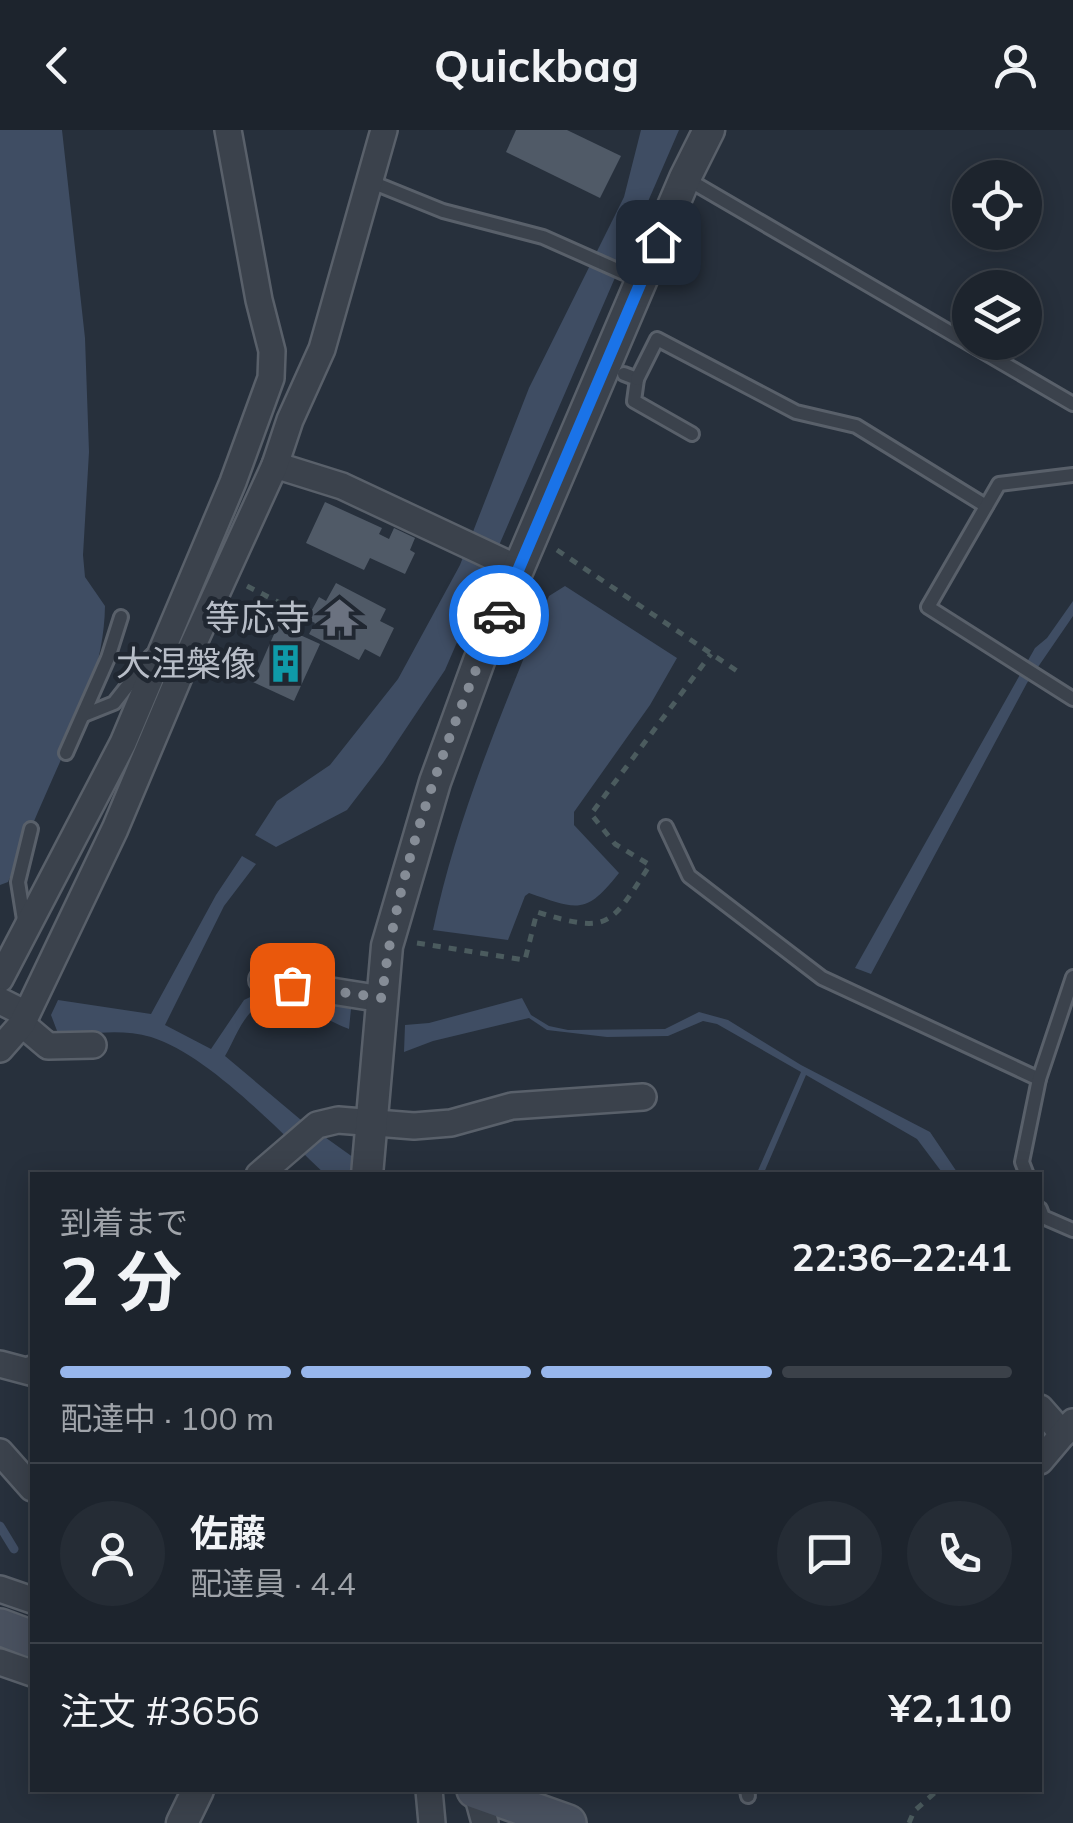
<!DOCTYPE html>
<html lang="ja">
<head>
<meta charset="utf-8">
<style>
	:root { --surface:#1d242d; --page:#252c35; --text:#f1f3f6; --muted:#a0a4aa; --line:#3b4149; --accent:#97b6ec }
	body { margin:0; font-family:Mulish,"Noto Sans JP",sans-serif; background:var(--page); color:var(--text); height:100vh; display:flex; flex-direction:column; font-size:38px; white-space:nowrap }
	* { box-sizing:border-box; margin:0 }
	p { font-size:32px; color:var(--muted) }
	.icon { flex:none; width:55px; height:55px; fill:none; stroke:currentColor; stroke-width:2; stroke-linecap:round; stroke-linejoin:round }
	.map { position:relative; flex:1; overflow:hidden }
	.panel { position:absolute; left:30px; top:1042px; width:1012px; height:620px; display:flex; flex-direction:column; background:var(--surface); border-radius:0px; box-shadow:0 5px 25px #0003,0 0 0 2px var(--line) }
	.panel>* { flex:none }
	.tools { position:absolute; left:952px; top:30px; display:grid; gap:20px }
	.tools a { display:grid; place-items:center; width:90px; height:90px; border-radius:50%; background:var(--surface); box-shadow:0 5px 25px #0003,0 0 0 2px var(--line); font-size:50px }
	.pin { position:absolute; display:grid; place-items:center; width:85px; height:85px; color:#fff; margin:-42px; border-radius:20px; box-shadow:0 5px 15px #0006 }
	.courier { position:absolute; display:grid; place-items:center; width:100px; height:100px; margin:-50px; border:8px solid #1a73e8; border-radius:50%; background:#fff; color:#222; box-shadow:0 2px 12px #0007 }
	.summary em { font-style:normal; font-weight:700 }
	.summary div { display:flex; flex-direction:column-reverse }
	.summary { display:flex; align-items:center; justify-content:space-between; height:170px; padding:0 30px }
	h1 { font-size:65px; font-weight:700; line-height:75px }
	.bar { display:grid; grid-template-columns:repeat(4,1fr); gap:15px 10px; align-content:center; height:120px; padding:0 30px }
	.bar i { height:12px; border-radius:8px; background:var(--line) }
	.bar .current { background:var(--accent) }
	.bar p { grid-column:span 4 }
	.line { display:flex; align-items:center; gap:25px; padding:0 30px; border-top:2px solid var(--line) }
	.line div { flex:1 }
	.round { display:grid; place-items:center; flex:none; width:105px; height:105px; border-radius:52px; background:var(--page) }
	header { display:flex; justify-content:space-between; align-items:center; height:130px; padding:0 30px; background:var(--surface); font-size:45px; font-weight:700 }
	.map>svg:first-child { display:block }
</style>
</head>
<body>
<header><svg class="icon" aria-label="back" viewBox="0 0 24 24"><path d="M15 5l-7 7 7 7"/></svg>Quickbag<svg class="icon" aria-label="person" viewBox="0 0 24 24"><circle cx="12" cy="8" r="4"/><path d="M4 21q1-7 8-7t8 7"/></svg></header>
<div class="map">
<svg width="1073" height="1693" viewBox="0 0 1073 1693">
	<rect width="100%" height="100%" fill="#27303c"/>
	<g fill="#3f4d63">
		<path d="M0,0h62l23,208 4,114 -6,103 2,22 20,29c-1,67 -31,123 -57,183 -14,31 -26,62 -40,93l-8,3z"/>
		<path d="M641,0h38l-234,540 -62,93 -36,47 -71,37 -21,-12 22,-34 53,-36 68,-86 62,-114 69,-177 95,-191z"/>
		<path d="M565,456l112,72 -27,47 -76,107v13l45,48c-33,42 -41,37 -90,20l-4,3 -17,44 -75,-10c24,-115 72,-225 116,-334z"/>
		<path d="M1073,471v15l-46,67 -156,291 -16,-6 180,-320 12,-10z"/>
		<path d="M242,726l14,8 -32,42 -59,119 46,24 33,-49 17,-8 41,9 22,-1 27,9 -2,20c-24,-9 -68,-38 -93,-21 -14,9 -22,33 -31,48l76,64 77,55h-52c-45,-42 -117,-120 -175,-138 -30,-9 -62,-3 -92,-1l-8,-21 7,-15 93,14 65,-119z"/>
		<path d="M522,868l9,17 18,11 19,4 97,-1 34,-17 29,8 73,45 129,67 29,43h-15l-27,-36 -111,-64 -43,100h-7l45,-103 -84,-48 -14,-3 -35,15 -61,1 -60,-7 -18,-12 -96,23 -29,11 1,-27 24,-2z"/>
	</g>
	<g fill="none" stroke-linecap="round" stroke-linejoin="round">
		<path stroke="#3f4d63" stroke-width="9" d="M0,1396l14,23"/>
	</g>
	<g fill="#505a67">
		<path d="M516,0h51l54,26 -21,42 -94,-46z"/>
		<path d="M325,372l57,26 -3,6 10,5 5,-11 21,10 -5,12 5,3 -10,21 -35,-16 -6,12 -58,-27z"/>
		<path d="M336,453l50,26 -6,12 14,7 -14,29 -15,-8 -6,11 -50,-26 6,-11 -8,-4 12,-22 7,4z"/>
		<path d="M278,495l42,19 -26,57 -41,-19z"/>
	</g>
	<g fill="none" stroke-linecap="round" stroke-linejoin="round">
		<defs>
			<g id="service">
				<path d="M687,49l386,225"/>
				<path d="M369,51l74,30 100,26 81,36"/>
				<path d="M624,244l13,5 -3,22 58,33"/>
				<path d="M637,249l20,-40 139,73 60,14 130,80"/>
				<path d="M1073,345l-74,9 -71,123 145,92"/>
				<path d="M84,585l30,-12 37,-47"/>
				<path d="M66,623l42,-95 13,-41"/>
				<path d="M666,697l23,49 133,102 217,101"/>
				<path d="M25,796l-7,-44 13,-53"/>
				<path d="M1027,1045l-5,-13 17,-83 34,-102"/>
				<path d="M1040,1079l3,8 30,13"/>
				<path d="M747,1660l1,6"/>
			</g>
			<g id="minor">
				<path d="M275,335l67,21 177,83"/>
				<path d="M0,849l123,-236 110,-261 38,-104 1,-27 -13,-51 -31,-170"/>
				<path d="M262,850l120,19"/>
				<path d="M0,871l26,13"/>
				<path d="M22,894l26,22 45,-1"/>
				<path d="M0,919l22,-25 93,-195 72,-171 88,-193 15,-45 32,-71 62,-219"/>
				<path d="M259,1045l58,-50 21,-5 76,6 37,-3 61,-17 131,-9"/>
				<path d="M0,1234l30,8 2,-3"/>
				<path d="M1040,1278l23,26"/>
				<path d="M0,1322l32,36"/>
				<path d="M1040,1331l33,-39"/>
				<path d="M0,1459l32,11"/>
				<path d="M0,1532l32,11"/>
				<path d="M429,1660l3,33"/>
				<path d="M476,1660l9,33"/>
			</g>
			<g id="tertiary">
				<path d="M367,1045l20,-229 48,-164 44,-121 206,-483 24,-48"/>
				<path d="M182,1693l16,-33"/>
			</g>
			<g id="secondary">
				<path d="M0,1497l32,12"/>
				<path d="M475,1660l93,33"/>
			</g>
		</defs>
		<use href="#service" stroke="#59606a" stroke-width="18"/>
		<use href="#minor" stroke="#59606a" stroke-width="30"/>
		<use href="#tertiary" stroke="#59606a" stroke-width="35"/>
		<use href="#secondary" stroke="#59606a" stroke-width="40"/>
		<g stroke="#4b5b5e" stroke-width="5" stroke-dasharray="8 8" stroke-linecap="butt">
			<path d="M557,420l183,123"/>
			<path d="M247,456l33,17"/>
			<path d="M417,813l108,17 12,-48c74,23 73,13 113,-47l-35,-21 -24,-30 120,-160"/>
			<path d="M909,1693l5,-12 24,-21"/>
		</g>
		<use href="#service" stroke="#3b424c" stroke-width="12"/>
		<use href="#minor" stroke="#3b424c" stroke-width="25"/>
		<use href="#tertiary" stroke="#3b424c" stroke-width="30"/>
		<use href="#secondary" stroke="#49515f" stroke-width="35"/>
	</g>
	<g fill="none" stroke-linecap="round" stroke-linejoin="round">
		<path stroke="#858c96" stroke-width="10" stroke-dasharray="0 18" d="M292,855l90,13c13,-126 67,-267 117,-383"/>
		<path stroke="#1a73e8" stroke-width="12" d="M499,485l159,-373"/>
	</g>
	<defs>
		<symbol id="temple-bare" viewBox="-9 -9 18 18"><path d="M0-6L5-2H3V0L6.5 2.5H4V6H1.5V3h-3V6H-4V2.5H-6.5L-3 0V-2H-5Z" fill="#6b7280" stroke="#202731" stroke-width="2.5" paint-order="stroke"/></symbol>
		<symbol id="building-bare" viewBox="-9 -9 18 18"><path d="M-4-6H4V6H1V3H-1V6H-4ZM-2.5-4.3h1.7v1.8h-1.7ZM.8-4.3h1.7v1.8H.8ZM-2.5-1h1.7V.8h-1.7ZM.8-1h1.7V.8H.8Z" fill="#0f9aa8" stroke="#202731" stroke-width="2.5" paint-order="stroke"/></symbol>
	</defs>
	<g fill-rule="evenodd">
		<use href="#temple-bare" x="312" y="460" width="55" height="55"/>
		<use href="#building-bare" x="258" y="506" width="55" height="55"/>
	</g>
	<g text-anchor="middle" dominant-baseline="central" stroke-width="9" stroke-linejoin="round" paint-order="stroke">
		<g font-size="35" fill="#b7bdc7" stroke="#202731" text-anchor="end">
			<text x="310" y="487">等応寺</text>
			<text x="256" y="533">大涅槃像</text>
		</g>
	</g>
</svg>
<div class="tools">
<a><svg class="icon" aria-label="locate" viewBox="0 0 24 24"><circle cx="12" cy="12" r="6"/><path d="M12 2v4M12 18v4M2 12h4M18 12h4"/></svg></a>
<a><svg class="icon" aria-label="layers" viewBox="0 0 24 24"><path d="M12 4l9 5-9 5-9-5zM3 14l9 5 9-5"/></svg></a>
</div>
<div class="pin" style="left:292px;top:855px;background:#ea580c"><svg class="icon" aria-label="bag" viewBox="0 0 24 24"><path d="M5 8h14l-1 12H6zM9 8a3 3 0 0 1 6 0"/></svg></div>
<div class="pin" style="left:658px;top:112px;background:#1f2937"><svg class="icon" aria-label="home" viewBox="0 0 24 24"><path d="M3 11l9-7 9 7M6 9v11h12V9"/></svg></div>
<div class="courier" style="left:499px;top:485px"><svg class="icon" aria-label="car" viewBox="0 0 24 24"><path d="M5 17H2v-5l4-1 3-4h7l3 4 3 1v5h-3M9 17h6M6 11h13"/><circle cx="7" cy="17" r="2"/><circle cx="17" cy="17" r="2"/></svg></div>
<section class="panel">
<div class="summary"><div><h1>2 分</h1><p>到着まで</p></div><em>22:36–22:41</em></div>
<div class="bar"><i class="current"></i><i class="current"></i><i class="current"></i><i></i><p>配達中 · 100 m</p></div>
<div class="line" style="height:180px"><a class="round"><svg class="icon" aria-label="person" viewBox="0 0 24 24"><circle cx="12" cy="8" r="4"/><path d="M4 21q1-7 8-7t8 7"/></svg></a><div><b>佐藤</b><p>配達員 · 4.4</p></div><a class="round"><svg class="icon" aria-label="chat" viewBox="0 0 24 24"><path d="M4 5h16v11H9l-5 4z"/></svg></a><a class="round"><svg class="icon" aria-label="phone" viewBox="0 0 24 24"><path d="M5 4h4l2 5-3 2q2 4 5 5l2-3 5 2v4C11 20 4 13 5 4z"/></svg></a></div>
<div class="line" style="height:130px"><div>注文 #3656</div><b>¥2,110</b></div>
</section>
</div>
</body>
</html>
